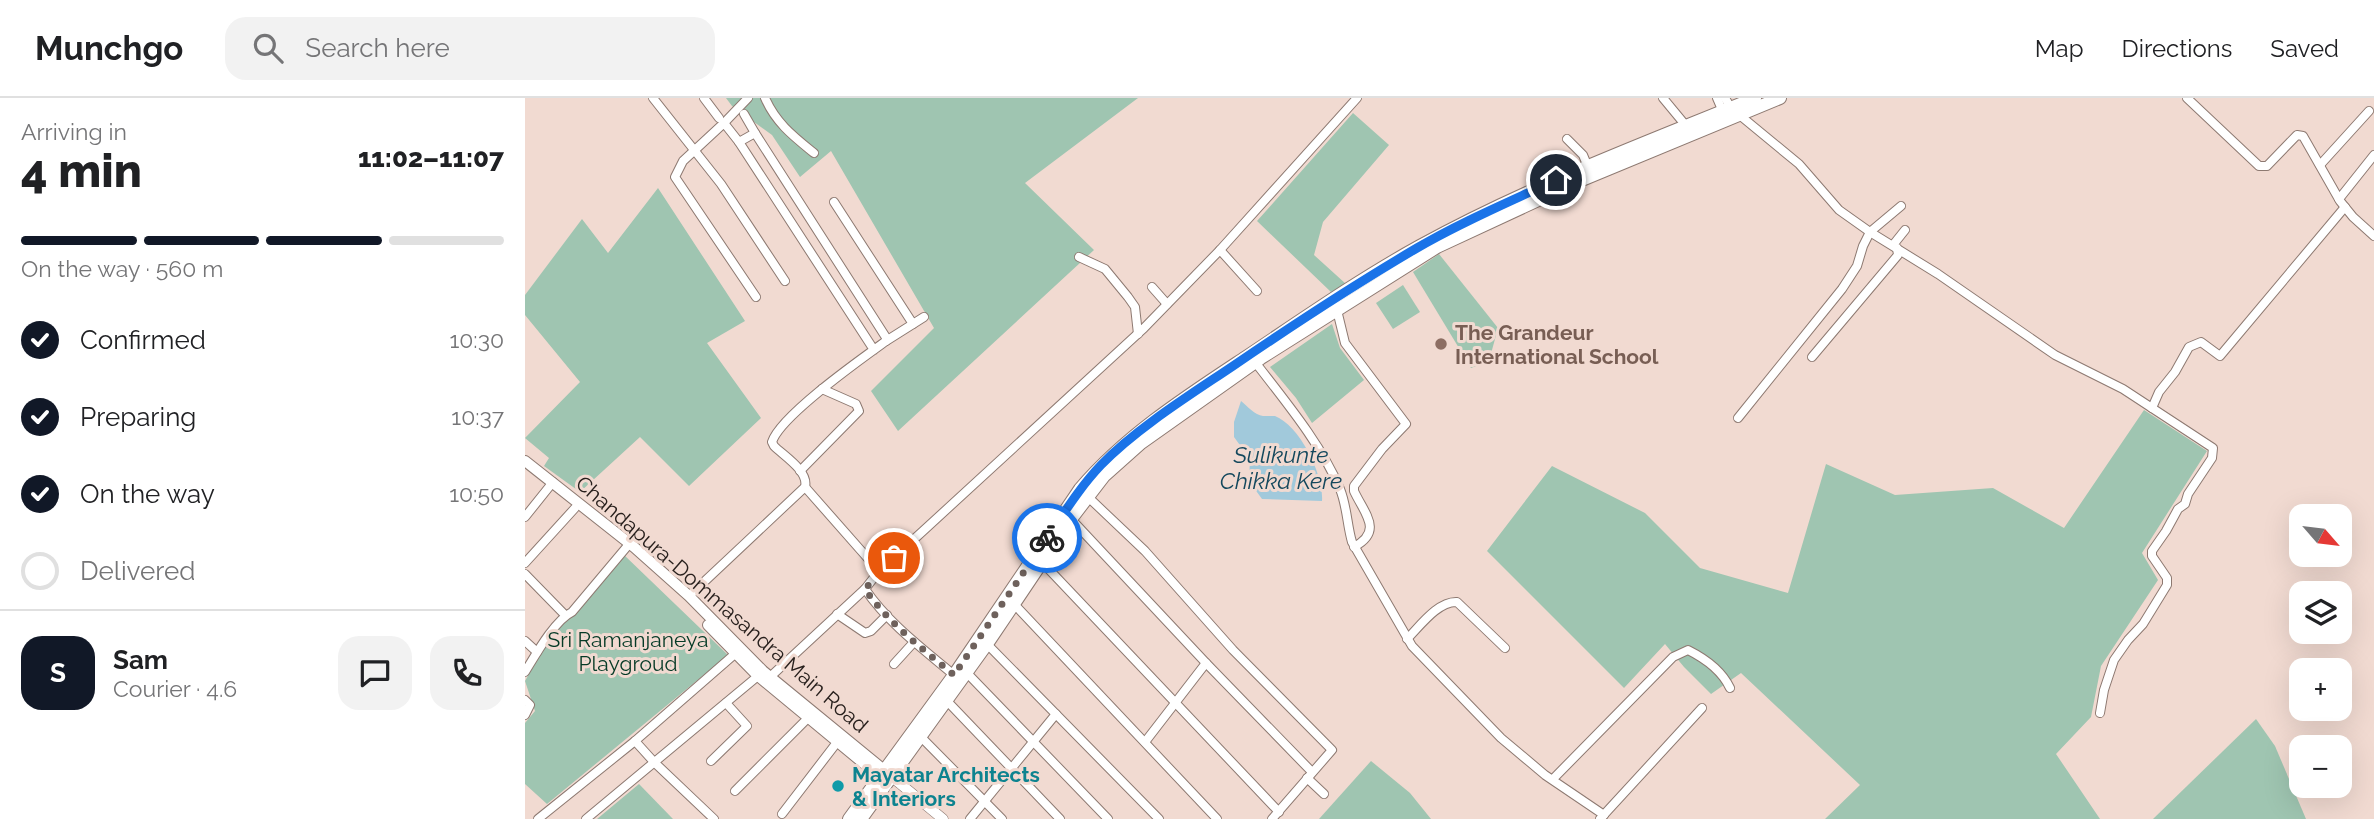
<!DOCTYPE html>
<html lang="en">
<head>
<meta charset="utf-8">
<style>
	:root { --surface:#fff; --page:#f2f2f2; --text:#202124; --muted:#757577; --line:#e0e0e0; --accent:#111827 }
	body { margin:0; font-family:Raleway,sans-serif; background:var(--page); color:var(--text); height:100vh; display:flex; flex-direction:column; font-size:26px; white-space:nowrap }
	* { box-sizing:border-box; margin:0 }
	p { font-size:23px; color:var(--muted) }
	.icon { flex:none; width:38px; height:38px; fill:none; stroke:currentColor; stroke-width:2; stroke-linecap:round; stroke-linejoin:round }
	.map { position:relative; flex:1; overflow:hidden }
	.drawer { display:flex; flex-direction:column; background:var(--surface); width:525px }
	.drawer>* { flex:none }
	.needle { width:46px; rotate:118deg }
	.controls { position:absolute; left:1764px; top:406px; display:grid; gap:14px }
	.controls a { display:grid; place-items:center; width:63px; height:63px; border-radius:14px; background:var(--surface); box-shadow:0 7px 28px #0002; font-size:35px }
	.pin { position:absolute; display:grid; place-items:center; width:60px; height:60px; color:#fff; margin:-30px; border:4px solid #fff; border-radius:50%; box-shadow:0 2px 7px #0007 }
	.courier { position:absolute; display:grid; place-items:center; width:70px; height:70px; margin:-35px; border:5px solid #1a73e8; border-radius:50%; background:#fff; color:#222; box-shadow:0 2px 9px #0007 }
	.summary em { font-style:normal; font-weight:800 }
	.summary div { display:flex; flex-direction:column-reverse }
	.summary { display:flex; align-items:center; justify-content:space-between; height:119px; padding:0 21px }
	h1 { font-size:46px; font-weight:800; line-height:52px }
	.bar { display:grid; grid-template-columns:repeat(4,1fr); gap:10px 7px; align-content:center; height:84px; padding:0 21px }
	.bar i { height:9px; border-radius:5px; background:var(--line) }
	.bar .on { background:var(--accent) }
	.bar p { grid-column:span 4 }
	.line { display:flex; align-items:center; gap:18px; padding:0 21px; border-top:2px solid var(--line) }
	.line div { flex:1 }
	.round { display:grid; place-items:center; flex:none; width:74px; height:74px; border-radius:21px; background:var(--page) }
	ol { padding:0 21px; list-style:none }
	li { display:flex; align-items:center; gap:21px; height:77px }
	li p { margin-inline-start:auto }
	li .icon { padding:7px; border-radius:50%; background:var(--accent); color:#fff; stroke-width:4 }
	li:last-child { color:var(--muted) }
	li i { width:38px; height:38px; border:4px solid var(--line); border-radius:50% }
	header { display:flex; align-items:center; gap:42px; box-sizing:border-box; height:98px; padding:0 35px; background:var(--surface); border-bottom:2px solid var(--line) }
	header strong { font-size:33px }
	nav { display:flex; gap:38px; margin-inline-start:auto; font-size:24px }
	.search { width:490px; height:63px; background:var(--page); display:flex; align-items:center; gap:18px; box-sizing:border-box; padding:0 24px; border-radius:21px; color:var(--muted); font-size:26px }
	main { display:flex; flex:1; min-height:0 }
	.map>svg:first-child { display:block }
</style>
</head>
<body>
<header>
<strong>Munchgo</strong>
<div class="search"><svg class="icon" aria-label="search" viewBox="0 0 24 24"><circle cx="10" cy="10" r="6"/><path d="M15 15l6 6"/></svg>Search here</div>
<nav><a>Map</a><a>Directions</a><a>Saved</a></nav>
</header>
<main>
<section class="drawer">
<div class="summary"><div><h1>4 min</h1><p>Arriving in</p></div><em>11:02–11:07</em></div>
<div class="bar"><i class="on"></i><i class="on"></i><i class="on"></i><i></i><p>On the way · 560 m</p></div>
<ol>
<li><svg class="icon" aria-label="check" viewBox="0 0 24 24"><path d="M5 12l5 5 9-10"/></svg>Confirmed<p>10:30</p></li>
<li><svg class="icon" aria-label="check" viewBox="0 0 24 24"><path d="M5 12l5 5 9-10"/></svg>Preparing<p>10:37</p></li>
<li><svg class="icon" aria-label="check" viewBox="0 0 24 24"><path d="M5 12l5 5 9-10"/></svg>On the way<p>10:50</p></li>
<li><i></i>Delivered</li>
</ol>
<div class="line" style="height:126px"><b class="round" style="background:var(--accent);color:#fff">S</b><div><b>Sam</b><p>Courier · 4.6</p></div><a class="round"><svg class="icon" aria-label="chat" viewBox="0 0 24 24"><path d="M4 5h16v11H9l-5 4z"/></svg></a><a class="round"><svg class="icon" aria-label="phone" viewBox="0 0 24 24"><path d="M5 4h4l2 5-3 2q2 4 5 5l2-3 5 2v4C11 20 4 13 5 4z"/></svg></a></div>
</section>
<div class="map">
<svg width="1849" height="721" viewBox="0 0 1849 721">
	<rect width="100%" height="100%" fill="#f1dad1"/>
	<g fill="#9fc5b1">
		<path d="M201,0h412l-113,85 69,67 -196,181 -27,-40 63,-63 -103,-177 -31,26 -28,-42 -40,-29z"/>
		<path d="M828,15l36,32 -66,77 -9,33 32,29 -15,8 -74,-71z"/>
		<path d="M133,90l87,133 -38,22 54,75 -72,68 -49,-49 -60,55 -36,-26 5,-8 -24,-20 55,-56 -55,-67v-20l57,-76 26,34z"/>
		<path d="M914,156l59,74 -9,33 -18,7 -58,-96z"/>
		<path d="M878,187l17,27 -27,17 -17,-26z"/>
		<path d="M807,226l8,24 24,32 -52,43 -16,-25 -26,-31z"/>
		<path d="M1619,312l63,41 -65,102 16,27 -57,86 -10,51 -35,37 44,65h-275l35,-34 -119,-112 -30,21 -27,-27 -19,-23 -41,44 -137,-137 65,-85 93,47 55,55 88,25 38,-129 69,31 98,-7 71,40z"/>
		<path d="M98,456l105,101 -181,149 -22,-20v-61l10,-12 -10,-30 22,-39z"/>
		<path d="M1731,621l19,27 31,73h-153z"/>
		<path d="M846,663l39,32 21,26h-112z"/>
		<path d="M114,686l34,35h-76z"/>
	</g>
	<path fill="#a1c9db" d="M716,303c6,5 14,14 22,15 2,0 10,0 12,0 25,10 49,59 47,85l-60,-2 -13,-18 1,-22 -16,-22v-15z"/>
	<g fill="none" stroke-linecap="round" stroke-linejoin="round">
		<defs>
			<g id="minor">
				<path d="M128,0l68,86 64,97"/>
				<path d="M179,0l15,20"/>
				<path d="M240,0c11,25 28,38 49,55"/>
				<path d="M1138,0l24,29"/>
				<path d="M1192,0l6,14"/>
				<path d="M1200,0l6,10 68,56 40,46 31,22 68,42 117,81 68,34 90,59 -1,10 -24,36 -3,10 -7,5 -12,22 -14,20v5l15,22v7l-24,39 -15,16 -14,20 -10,30 -4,23"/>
				<path d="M1662,0l72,68h8l30,-31 6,1 37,65 13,16 21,19"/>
				<path d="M219,16l11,19"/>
				<path d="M199,25l24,-25"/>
				<path d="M1042,41l16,16 5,12"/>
				<path d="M214,44l-15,-19 -41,38 -8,16 81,120"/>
				<path d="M1795,67l49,-54"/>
				<path d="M1814,101l35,-44"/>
				<path d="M309,104l79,122"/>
				<path d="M1368,147l12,-15"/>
				<path d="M695,152l37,41"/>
				<path d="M554,159l26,12 23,28 7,10 3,27"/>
				<path d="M627,189l15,17"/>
				<path d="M811,208l9,37 61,81 -24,25 -28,37v5c10,22 30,40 0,56"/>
				<path d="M361,243l38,-24"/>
				<path d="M1287,259l86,-102 -1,-7"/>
				<path d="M730,264c30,39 66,82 85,127 7,17 7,36 12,53l60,104 89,92 44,37 59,40"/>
				<path d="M1627,310l7,-16 16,-20 14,-25 12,-5 19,14 125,-149"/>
				<path d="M1213,320l104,-129 15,-23 6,-20 7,-14 31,-26"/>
				<path d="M275,373l59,-60 -3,-7 -34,-15"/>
				<path d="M280,389l74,84"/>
				<path d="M562,398l58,55 88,99 99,100 -60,69"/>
				<path d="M0,419l28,-35"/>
				<path d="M546,421l135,144 106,109"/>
				<path d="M515,462l239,252"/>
				<path d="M0,465l50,-55"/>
				<path d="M0,476l40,41"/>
				<path d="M340,491c23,34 58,60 89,86"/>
				<path d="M164,498l116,-109c4,-16 -21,-31 -31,-41l-2,-4c8,-26 89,-83 114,-101l1,-2 -132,-206 -16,9 135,208"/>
				<path d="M488,505l204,216"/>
				<path d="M312,516l28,19 6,-2 16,-16"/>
				<path d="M882,541c13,-13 31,-38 50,-37l48,46"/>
				<path d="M0,543l12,11"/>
				<path d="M462,546l172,175"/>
				<path d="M369,566l20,-22"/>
				<path d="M0,574c11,-18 30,-52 47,-60l58,-69"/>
				<path d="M442,575l141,146"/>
				<path d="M245,579l95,-88 14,-18 44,-40 221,-203 76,-78 137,-152"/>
				<path d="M0,602l5,5 -5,10"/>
				<path d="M422,603l113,118"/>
				<path d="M396,639l81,82"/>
				<path d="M110,643l19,21 60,57"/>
				<path d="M620,644l61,-79"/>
				<path d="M186,663l36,-35 -21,-23"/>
				<path d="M782,680l17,16"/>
				<path d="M1028,681l120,-122 15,-7c16,8 34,21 42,38"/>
				<path d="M210,693l72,-72"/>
				<path d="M257,716l56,-73"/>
				<path d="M13,721l97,-78 101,-88"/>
				<path d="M61,721l172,-143"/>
				<path d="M445,721l86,-105"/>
				<path d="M1075,721l102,-111"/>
			</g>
			<path id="tertiary" d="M367,679l51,42"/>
			<g id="secondary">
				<path d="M0,363l109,86 55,49 74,75 127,104"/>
				<path d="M183,527l50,51 127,105"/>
			</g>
			<g id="primary">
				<path d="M324,721l105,-144 126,-186c46,-54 107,-93 166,-132 57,-38 114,-78 174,-111 107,-59 223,-102 335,-148"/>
				<path d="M336,721l126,-175 84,-125 33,-43 37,-33 120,-85 176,-111 140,-65 203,-84"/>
			</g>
		</defs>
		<use href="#minor" stroke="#8d7971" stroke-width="10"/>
		<use href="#tertiary" stroke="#8d7971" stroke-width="11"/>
		<use href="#secondary" stroke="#8d7971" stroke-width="12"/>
		<use href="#primary" stroke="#8d7971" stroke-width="14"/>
		<use href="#minor" stroke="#fff" stroke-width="8"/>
		<use href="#tertiary" stroke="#fff" stroke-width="10"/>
		<use href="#secondary" stroke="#fff" stroke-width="10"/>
		<use href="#primary" stroke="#fff" stroke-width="12"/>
	</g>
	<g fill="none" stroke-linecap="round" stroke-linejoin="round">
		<path stroke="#6e615c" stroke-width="7" stroke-dasharray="0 12.6" d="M369,460l-29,31c23,34 58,60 89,86l93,-137"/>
		<path stroke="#1a73e8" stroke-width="9" d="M522,440c17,-25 33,-51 54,-73 36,-37 89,-70 132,-99 60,-41 121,-81 184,-118 44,-26 92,-46 139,-68"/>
	</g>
	<circle fill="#8d6e63" stroke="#f1dad1" stroke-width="2.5" cx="916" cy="246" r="7"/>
	<circle fill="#0f9aa8" stroke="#f1dad1" stroke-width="2.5" cx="313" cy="688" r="7"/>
	<g text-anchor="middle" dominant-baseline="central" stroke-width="6" stroke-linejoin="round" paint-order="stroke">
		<g font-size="21" font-weight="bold" fill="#785e54" stroke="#f1dad1" text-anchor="start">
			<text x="930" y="234">The Grandeur<tspan x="930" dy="24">International School</tspan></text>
		</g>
		<g font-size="21" fill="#28201d" stroke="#f1dad1">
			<text transform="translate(197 506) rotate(41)">Chandapura-Dommasandra Main Road</text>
		</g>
		<g font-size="21" fill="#053a26" stroke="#f1dad1">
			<text x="103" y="541">Sri Ramanjaneya<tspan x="103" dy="24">Playgroud</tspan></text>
		</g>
		<g font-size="21" font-weight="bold" fill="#0d838f" stroke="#f1dad1" text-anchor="start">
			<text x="327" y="676">Mayatar Architects<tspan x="327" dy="24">&amp; Interiors</tspan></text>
		</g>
		<g font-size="23" font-style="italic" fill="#14485d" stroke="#f1dad1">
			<text x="756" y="356">Sulikunte<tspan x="756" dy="26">Chikka Kere</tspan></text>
		</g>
	</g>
</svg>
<div class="controls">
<a><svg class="needle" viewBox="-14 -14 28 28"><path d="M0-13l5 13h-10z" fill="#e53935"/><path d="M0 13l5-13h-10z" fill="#757577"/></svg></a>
<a><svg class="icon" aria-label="layers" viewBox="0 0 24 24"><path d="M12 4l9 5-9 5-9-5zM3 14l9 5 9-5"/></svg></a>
<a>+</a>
<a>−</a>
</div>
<div class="pin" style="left:369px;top:460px;background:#ea580c"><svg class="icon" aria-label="bag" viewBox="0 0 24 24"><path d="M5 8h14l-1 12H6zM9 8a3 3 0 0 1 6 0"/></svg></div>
<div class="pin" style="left:1031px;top:82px;background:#1f2937"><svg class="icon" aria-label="home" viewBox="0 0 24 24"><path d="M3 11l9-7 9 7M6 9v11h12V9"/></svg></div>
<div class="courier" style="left:522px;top:440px"><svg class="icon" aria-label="bike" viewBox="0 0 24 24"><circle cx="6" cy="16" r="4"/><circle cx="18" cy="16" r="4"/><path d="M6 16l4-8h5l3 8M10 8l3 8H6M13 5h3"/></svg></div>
</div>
</main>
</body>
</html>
